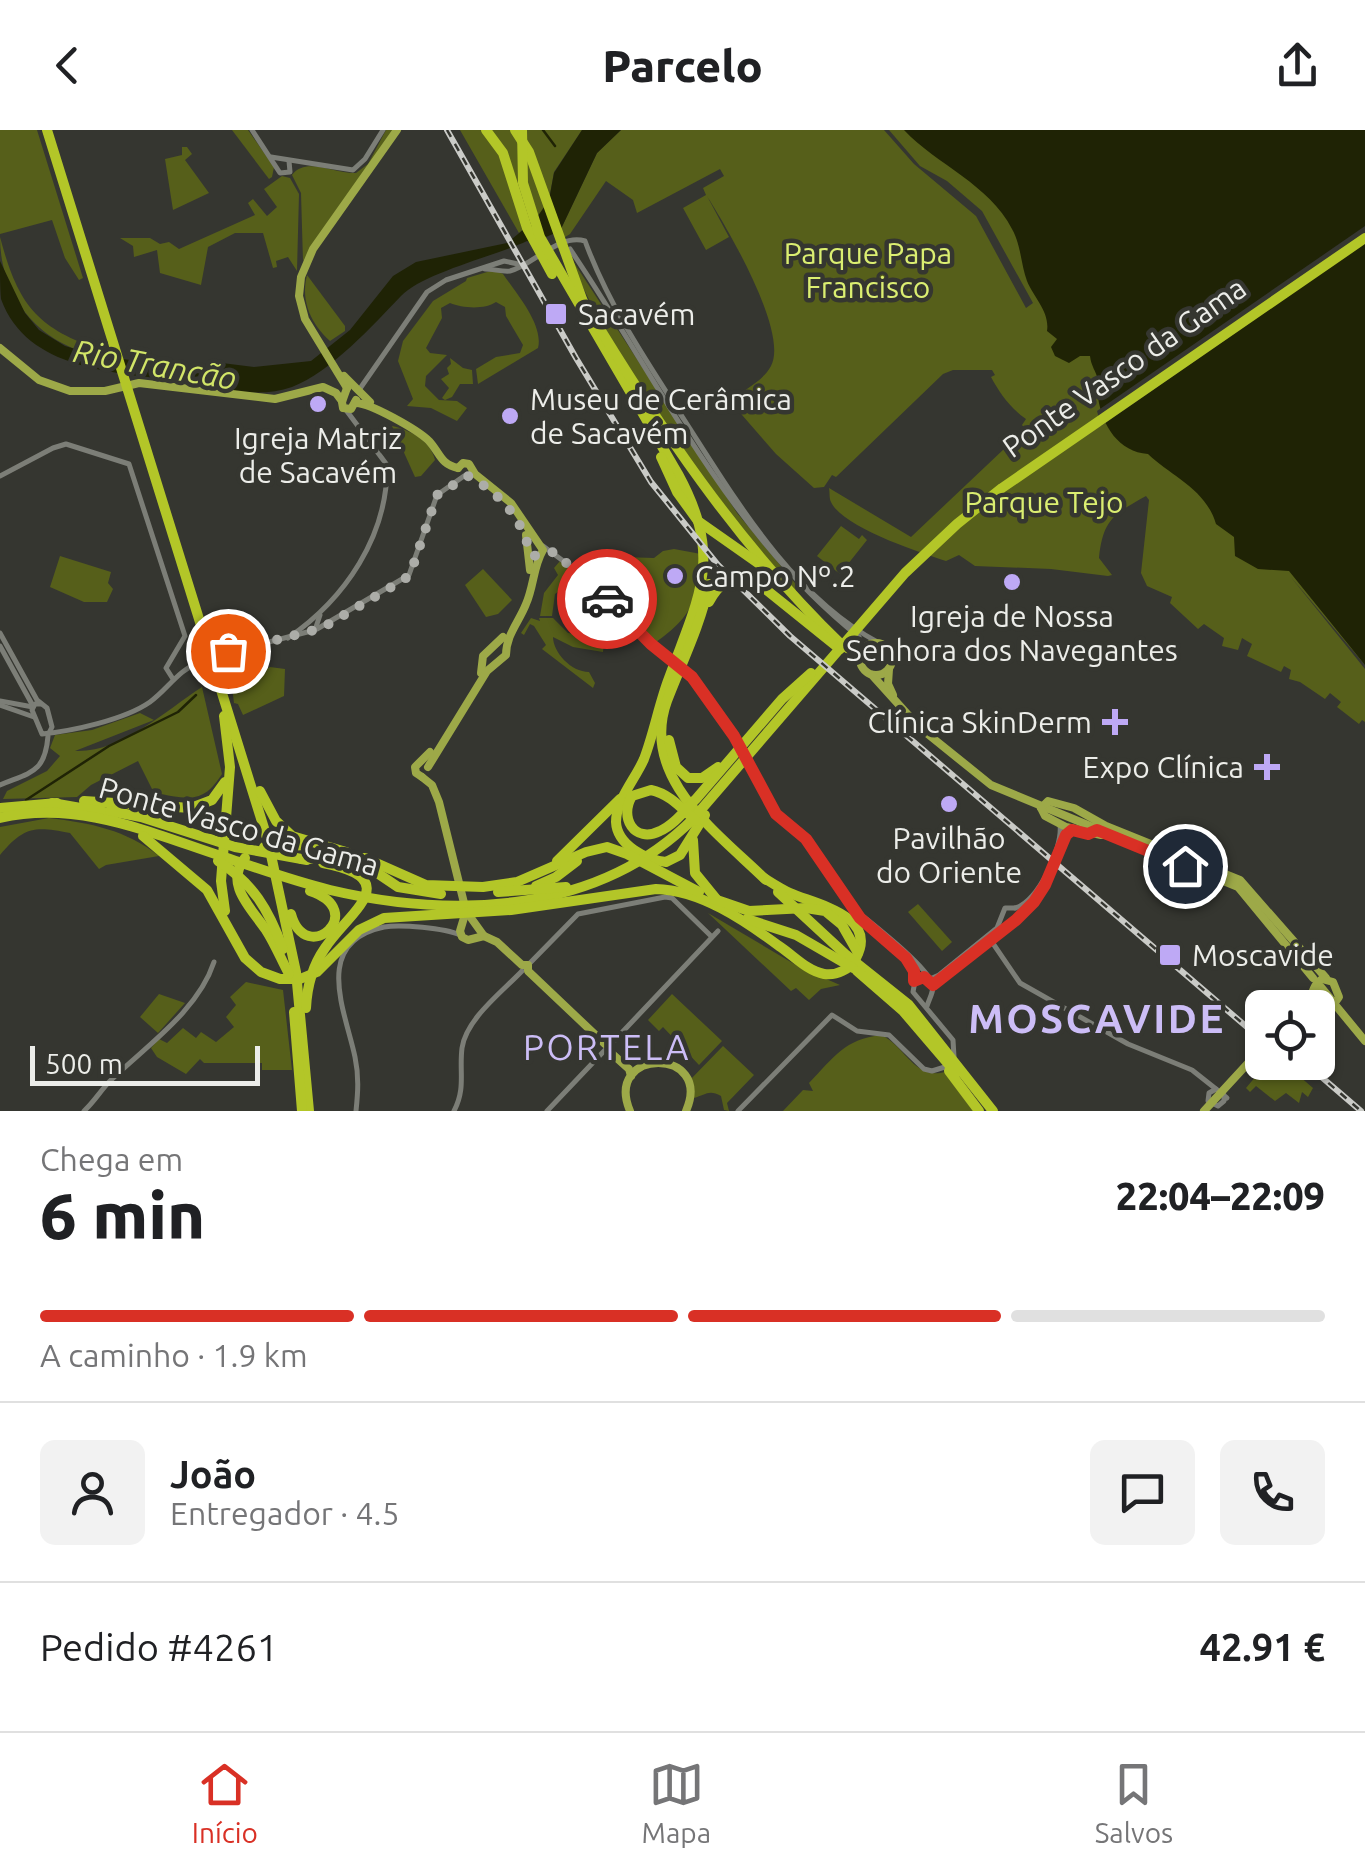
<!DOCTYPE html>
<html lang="pt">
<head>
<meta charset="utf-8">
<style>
	:root { --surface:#fff; --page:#f2f2f2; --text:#202124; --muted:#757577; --line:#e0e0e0; --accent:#d93025 }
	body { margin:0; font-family:Ubuntu,sans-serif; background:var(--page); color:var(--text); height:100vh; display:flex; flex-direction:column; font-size:38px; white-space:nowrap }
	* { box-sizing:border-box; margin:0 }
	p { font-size:32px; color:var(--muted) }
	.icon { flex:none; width:55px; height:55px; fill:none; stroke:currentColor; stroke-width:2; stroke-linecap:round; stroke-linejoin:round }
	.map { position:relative; height:981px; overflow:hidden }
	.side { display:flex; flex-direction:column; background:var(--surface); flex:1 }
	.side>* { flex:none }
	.fabs { position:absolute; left:1245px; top:860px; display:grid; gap:20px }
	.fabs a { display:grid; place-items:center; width:90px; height:90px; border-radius:15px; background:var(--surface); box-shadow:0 2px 8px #0004; font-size:50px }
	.scale { position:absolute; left:30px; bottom:25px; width:230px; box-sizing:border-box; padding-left:10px; border:5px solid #ecede9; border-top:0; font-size:28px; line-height:35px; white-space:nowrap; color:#ecede9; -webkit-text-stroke:8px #353630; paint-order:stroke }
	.pin { position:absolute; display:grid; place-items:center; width:85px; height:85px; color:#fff; margin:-42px; border:5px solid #fff; border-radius:50%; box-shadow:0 2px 10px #0007 }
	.courier { position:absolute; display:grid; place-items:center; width:100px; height:100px; margin:-50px; border:8px solid #d93025; border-radius:50%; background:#fff; color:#222; box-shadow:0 2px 12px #0007 }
	.headline em { font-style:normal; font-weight:800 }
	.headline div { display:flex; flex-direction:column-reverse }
	.headline { display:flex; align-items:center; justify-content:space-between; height:170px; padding:0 40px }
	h1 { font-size:65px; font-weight:800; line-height:75px }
	.bar { display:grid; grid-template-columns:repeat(4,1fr); gap:15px 10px; align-content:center; height:120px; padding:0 40px }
	.bar i { height:12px; border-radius:8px; background:var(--line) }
	.bar .current { background:var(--accent) }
	.bar p { grid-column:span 4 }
	.line { display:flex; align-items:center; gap:25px; padding:0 40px; border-top:2px solid var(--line) }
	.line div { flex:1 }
	.round { display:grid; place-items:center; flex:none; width:105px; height:105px; border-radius:15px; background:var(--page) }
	header { display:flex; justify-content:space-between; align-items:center; height:130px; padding:0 40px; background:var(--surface); font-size:45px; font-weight:800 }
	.menu { display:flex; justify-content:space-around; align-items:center; height:140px; border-top:2px solid var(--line); background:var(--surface); font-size:28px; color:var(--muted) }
	.menu a { display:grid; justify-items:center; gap:5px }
	.menu .current { color:var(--accent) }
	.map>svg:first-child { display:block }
</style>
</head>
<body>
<header><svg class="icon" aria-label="back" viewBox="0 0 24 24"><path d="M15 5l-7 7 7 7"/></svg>Parcelo<svg class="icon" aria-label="share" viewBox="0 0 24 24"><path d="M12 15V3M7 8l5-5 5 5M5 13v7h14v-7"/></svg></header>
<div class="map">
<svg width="1365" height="981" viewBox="0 0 1365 981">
	<rect width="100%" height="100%" fill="#353630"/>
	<g fill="#565f1a">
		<path d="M0,0h37l46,148 -4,2 -14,-22 -13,-38 -52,14z"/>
		<path d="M232,0h16l26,37 -2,10 -3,2z"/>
		<path d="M386,0h7l-90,131 -2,-68 -9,-18c14,-19 43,-1 64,-2l12,-9z"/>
		<path d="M460,0h122l-28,42 -4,22 -7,17 -24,22z"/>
		<path d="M621,0h263l30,34 62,52 50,92 7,-5 -51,-92 -35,-30 -27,-15 -31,-36h115l361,535 -75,-89 75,93v53l-3,-2 -3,4 -22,-17 4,-5 -11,-9 -5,6 -25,-17 -11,-3 2,-9 -7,-4 -3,6 -34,-16 5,-12 -10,-6 -4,12 -16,-4 2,-8 -20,-14 -6,5 -28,-26 2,-6 -25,-11 -6,-13 8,-73 -3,-4c-32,18 -43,23 -47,62l13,17 -4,1 -57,-7 -76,-3 -16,-11 -13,6c-25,-8 -104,-34 -115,-59 -2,-4 -1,-9 -2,-14l82,49 114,-108 -3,-4 4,-6c-16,-11 -27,-27 -35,-42l4,-2 -3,-5h-39l-10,4 -107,103 -4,-2 -8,12 -10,1 -38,-34 -47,-54c14,-9 34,-19 42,-34 18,-34 -44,-138 -64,-170l22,41 -23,13 -23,-42 23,-13 -3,-7 21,-12 -4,-7 -83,44 -4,-13 -27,-19 -36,53 -8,5 -2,-8 37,-78z"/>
		<path d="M182,17h5l5,7 -7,6 24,33 -36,17 -8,-51 17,-4z"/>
		<path d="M282,46l8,2 9,16 -2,77 -9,-14 -12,4 1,6 -4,1 -10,-35h-28l-27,14 -7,38 -41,-12 -3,-23 -23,7 -1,-11 -13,-8h30l10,6 9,-2 10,7 76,-34 -7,-12 5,-4 14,17 10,-9 -13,-18z"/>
		<path d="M0,107c18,68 37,93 106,114l2,6c-63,-7 -108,-56 -108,-120z"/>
		<path d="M571,128l166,255 62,75 -4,3c-64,-72 -121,-148 -171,-230 -20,-34 -40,-66 -53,-103z"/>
		<path d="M494,140l9,4c13,19 41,51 35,74l-60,36 -2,-15 20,-12 24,-4 3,-8 -17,-29 -1,-9 -9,-5c-12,8 -34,6 -46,1l-9,5 1,10 -16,30 4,5 17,2 -21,21 -1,10 14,14 18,1 10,7 -10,13 -26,-13 -24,-2 6,-7 -15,-38 5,-20 30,-40 33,-20 1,-3z"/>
		<path d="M307,145l38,51v5l-15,10c-18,-16 -30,-39 -23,-66z"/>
		<path d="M450,228l13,10 9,2 1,14h-13l-8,13 -7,3 -3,-2 7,-10 -8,-9 8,-5 -2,-6 4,-4z"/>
		<path d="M392,296c18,4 38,14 43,34l-14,16 -6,1z"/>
		<path d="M841,396l18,13 3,-4 5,5 -27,34 -23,-18z"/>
		<path d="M674,419l27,5c-5,47 -6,60 -46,89l-50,-56 1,-4 -9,-8 -2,-9 28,-9 31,1 9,-7z"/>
		<path d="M60,426l51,16 -3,11 5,6 -6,13h-23l-34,-15z"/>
		<path d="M560,431l16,16 1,6 -4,5h-10l-8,6 -3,22h-12l4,-23 14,-18 -4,-7z"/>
		<path d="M483,439l29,31 -14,14 -12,3 -21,-32z"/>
		<path d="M531,488l9,3 -1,-3h14l15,15 36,7 -1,12 -30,-5 -20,-10c0,15 18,35 36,35l6,11 -2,5 -51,-39 4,-4 -12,-19 -4,-2 -6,11 -3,-2z"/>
		<path d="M270,537l15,2 -1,27 -41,19 -5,-11 -4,-1 -2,-16z"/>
		<path d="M202,557l20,87c-20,32 -35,24 -68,19l-16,-32 -47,24 -14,12 -74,2 4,-8 40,-20 13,-15 -10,-8 5,-13 37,-5 48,-17 14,7 -79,31c46,2 90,-40 127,-64z"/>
		<path d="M49,688c42,5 77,12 110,38l-53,9 -7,4 -29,-36c-35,-7 -46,-7 -70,22v-28z"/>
		<path d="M918,774l34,38 -10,9 -34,-39z"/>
		<path d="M708,783l93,55 39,17 -19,4 -12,11 -13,-12 -5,3z"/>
		<path d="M246,852l37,8 9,80h-30v-7h-58l-4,-4 -14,15 -29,-17 -6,-9 8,-9 8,4 16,-15 13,10 5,-6 15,10 18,-15 -8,-10 10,-12 -6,-8z"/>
		<path d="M159,864l26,9 -27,30 -18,-16z"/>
		<path d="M672,864l50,47 -23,24 -36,-38 -4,4 -11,-11z"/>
		<path d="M881,905c25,11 32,45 64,37l28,39h-190l20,-21 10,1 -4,-8c25,-26 36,-44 72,-48z"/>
		<path d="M723,916l31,29 -27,28 2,8 -5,-1 -3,-14c-12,-7 -16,-1 -27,2l-4,-18z"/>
		<path d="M1284,933l29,25 -5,9 -6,-5 -3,11 -13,-10 -11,8 -19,-15 -6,6 -4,-4 21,-25z"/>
	</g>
	<g fill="#1f2305">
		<path d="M582,0h39l-24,23 -37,78 -28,12 -5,-2c-32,15 -104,32 -126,55 -27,28 -70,76 -109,91 -36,13 -77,0 -113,-6 -63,-9 -152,-10 -178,-82 -1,-11 -1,-27 -1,-38l25,52 14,17 26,16 34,10 86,11 37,-4 32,4 57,-6 39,-31 43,-54 23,-14 91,-19 28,-23 14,-20 5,-27z"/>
		<path d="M904,0h461v535l-76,-94 -31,-2 -23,-13 -1,-19 -18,-13c-10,-35 -45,-48 -68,-70 -29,-2 -46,-28 -50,-57 0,-2 1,-16 0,-17 -2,-9 -7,-14 -8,-24h-10l-11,7 -14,-7 -4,-9 6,-8 -10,-8c3,-19 -13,-33 -20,-50 -6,-16 -6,-36 -15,-52 -23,-45 -75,-64 -108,-99z"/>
	</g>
	<path fill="#353630" d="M1365,96v17l-264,183 -4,-15z"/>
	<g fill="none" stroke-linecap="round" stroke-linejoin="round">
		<g stroke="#1f2305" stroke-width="2.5">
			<path d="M543,0l12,16"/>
			<path d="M26,670l83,-54 69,-34 18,-17"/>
		</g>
		<g stroke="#7c7e77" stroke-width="5">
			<path d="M252,0l28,43 10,-1 -1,-11"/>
			<path d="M271,27l82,13 12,-11 18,-29"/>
			<path d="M570,119c90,133 160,286 289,388l5,11"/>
			<path d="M485,139c8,0 18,3 25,2 22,-5 49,-38 75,-30 24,65 62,121 100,180 52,81 107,175 194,222"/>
			<path d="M359,260l68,-98 19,-12 58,-19 14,3"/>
			<path d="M0,346l53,-28 13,-4 63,20 56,172 -19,32 7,11"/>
			<path d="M543,416l23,17 95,90 26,19 53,74"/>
			<path d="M317,499l92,-54 28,-80 27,-19"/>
			<path d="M0,503l37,67 10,8 5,19 -3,6"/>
			<path d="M288,508c57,-39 100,-102 99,-173l-41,-55"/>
			<path d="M0,516l33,60"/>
			<path d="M238,520l77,-20 5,-15"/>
			<path d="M221,525l13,1 4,-6"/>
			<path d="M219,526l13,-9 6,3"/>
			<path d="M0,571l33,6"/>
			<path d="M41,574h-6l-3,6 10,24c30,-3 82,-14 108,-32 18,-13 28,-32 50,-40"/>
			<path d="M0,575l34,12"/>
			<path d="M748,629l28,55 30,25 54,79 46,40 8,13 1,10"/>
			<path d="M0,655c31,-13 45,-12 48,-49"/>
			<path d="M1015,778c23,-5 48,-61 45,-83"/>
			<path d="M859,783c17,14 65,51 73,70 3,7 -3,16 -5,23"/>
			<path d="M992,807v5l28,41 108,61 64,26 24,19"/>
			<path d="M528,835l50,-51 87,-17 7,1 40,39"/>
			<path d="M930,849l9,-4 58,-47 8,-20h10"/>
			<path d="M915,851l-2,11 40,48 1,17"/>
			<path d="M933,855l100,-82 12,-18 21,-50 6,-5"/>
			<path d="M611,914l107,-113"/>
			<path d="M1224,965v6l-6,5 -10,-5 1,-8 7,-4 11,9"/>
			<path d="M84,981c10,-9 17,-21 26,-30 36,-35 88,-70 104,-119"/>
			<path d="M356,981c2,-19 3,-35 -1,-54 -9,-44 -44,-115 29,-130 16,-3 61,1 76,8"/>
			<path d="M454,981c12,-23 5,-39 8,-63 4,-29 41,-57 60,-77"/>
			<path d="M547,981l58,-61"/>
			<path d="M738,981l94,-96 25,16 32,4 35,34 8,2 16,-5"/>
		</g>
		<g stroke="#9da948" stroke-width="8">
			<path d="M0,218l39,32 31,11h35l34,-8 136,16 48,-12 13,6 6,8"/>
			<path d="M344,246l26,26"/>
			<path d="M347,258l-42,-69 -6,-23 2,-19 12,-28 84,-119"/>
			<path d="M347,258l-5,14 1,6 8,1 5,-9"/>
			<path d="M355,273c14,-1 63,27 74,38 11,12 12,24 29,27"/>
			<path d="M526,405l4,35"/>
			<circle cx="876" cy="529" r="16"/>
			<path d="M889,539l-1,15 5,11"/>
			<path d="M481,543l2,-17 20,-19"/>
			<path d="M872,545l47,52 72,58 247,102 75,91"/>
			<path d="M428,637l59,-96 19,-16c0,-20 13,-33 20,-51 8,-18 7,-37 17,-54l-32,-47 -36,-29 -6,-10 -6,-1 -5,5"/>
			<path d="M422,647l-6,-4 -1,-6 15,-15"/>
			<path d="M422,647l10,8 7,17 27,109 18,25 13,6 25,23h6v6l77,73"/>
			<path d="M1041,678l7,-7 26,7 32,18 134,54 86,98"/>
			<path d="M1041,678l4,8 21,11 35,8"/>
			<path d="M466,781l-6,20 2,6 6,3 16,-4"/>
			<path d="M1321,857l9,11"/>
			<path d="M1337,877l28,34"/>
			<path d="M1304,878c9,-9 7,-23 18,-29l11,3 6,15 -5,7h-8l-12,-14"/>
			<path d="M609,921l20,18 2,7"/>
			<path d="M630,981c-27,-64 84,-64 56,0"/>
			<path d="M1204,981l58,-63"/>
		</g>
		<g stroke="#b3c628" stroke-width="10">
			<path d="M47,0l221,711 28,131 13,139"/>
			<path d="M486,0l17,23 24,75 25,46"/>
			<path d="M515,0l14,22 53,147"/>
			<path d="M522,0l1,53 17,54 138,237c46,85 21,121 -9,204 -10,26 -15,55 -25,81 -8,19 -28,41 -28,63 1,23 30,38 50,40l14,-7 25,-40"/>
			<path d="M583,171c74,123 155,244 259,344l11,6 9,-1"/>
			<path d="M653,284l9,19"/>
			<path d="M661,327l16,35 21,29 64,45"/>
			<path d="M709,454c-8,40 -27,78 -42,117 -28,77 51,132 99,179"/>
			<path d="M709,472c10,-19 23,-28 45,-22l86,69"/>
			<path d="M224,586l6,51 -9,114 4,30"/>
			<path d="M669,610l7,27 12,11h14l16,-11"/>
			<path d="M260,661l16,30 16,15 54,16 52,35 43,7"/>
			<path d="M84,671l107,7 21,-8 13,-18"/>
			<path d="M52,673l63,11"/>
			<path d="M0,678l57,-5"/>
			<path d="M110,681l31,6 94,30 72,13"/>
			<path d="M0,688c78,-18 148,14 221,38 36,12 72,25 109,34 124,29 268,24 363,-71l212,-246 52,-49 45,-36 363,-250"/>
			<path d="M696,691c-14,-12 -26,-27 -45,-31l-19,6c-13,21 2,48 28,35 14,-6 25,-21 36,-32l86,-100 29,-26"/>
			<path d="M143,706l64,54 38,68 16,14 19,7h20l17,-7 42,-42 25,-12 127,-8 145,-21c44,1 88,31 123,57 14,9 28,25 45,28 13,2 26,-5 32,-16 23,-43 -42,-54 -66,-65 -9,-4 -18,-10 -26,-15"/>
			<path d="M693,710l2,33 22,27"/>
			<path d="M264,717l42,-2"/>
			<path d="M245,728c-21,26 6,50 21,72 9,14 15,29 23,44"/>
			<path d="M301,729l64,-1 61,27 57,2 34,-5 69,-30 21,-5 20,7 72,38"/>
			<path d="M218,731c35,22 51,49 65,88"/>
			<path d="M557,731l63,-62"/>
			<path d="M536,756l20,-9 21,-16"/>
			<path d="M498,762l68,-5"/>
			<path d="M778,762l67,62 64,51 84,106"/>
			<path d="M714,769l35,12 57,-3 19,3 17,14 16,28"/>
			<path d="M291,784c15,54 79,-3 19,-23"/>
			<path d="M747,789l49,16 57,33"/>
			<path d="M857,841l46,40 53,62"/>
			<path d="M306,878c1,-21 7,-43 19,-60 25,-37 81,-69 -2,-85"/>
			<path d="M294,882l8,99"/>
			<path d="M949,941l30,40"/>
		</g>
		<defs>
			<g id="rail">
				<path d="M447,0l129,228 75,124 67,83 72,71 472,404"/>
				<path d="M1304,932l57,49"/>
			</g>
		</defs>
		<use href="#rail" stroke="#cacbc7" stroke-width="6"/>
		<use href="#rail" stroke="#353630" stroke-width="2.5" stroke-dasharray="8" stroke-linecap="butt"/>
	</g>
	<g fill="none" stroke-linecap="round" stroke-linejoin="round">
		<path stroke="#acada8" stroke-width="10" stroke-dasharray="0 18" d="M228,521l4,-5 6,4 84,-22 83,-49 6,-7 26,-77 31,-19c32,17 55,43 62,78l6,2 18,-4 53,47"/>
		<path stroke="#d93025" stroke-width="12" d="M607,469l44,45 41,33 42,59 42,78 30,25 54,79 46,40 8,13v10l10,-4 9,8 83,-65 18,-18 11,-17 21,-50 6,-5 16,4 9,-4 88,36"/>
	</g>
	<g fill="#bea9f5" stroke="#353630" stroke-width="4">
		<rect x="544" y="172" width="24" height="24" rx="5"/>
		<circle cx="318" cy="274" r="10"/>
		<circle cx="510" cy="286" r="10"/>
		<circle cx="675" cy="446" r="10"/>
		<circle cx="1012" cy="452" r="10"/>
		<path d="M1110 577h10v10h10v10h-10v10h-10v-10h-10v-10h10z"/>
		<path d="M1262 622h10v10h10v10h-10v10h-10v-10h-10v-10h10z"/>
		<circle cx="949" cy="674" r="10"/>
		<rect x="1158" y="813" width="24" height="24" rx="5"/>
	</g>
	<g text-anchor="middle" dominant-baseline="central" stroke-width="9" stroke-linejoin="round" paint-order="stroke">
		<g font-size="30" fill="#dbee71" stroke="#353630">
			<text x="868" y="123">Parque Papa<tspan x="868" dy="34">Francisco</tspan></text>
			<text x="1044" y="372">Parque Tejo</text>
		</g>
		<g font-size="30" fill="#ecede9" stroke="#353630" text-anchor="start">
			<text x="578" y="184">Sacavém</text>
			<text x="530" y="269">Museu de Cerâmica<tspan x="530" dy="34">de Sacavém</tspan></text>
			<text x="318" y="308" text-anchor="middle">Igreja Matriz<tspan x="318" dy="34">de Sacavém</tspan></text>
			<text x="695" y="446">Campo Nº.2</text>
			<text x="1012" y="486" text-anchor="middle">Igreja de Nossa<tspan x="1012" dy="34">Senhora dos Navegantes</tspan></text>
			<text x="1092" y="592" text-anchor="end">Clínica SkinDerm</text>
			<text x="1244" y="637" text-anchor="end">Expo Clínica</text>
			<text x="949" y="708" text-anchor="middle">Pavilhão<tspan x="949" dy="34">do Oriente</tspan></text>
			<text x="1192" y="825">Moscavide</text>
		</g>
		<g font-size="30" fill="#ecede9" stroke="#353630">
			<text transform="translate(1124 237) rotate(-35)">Ponte Vasco da Gama</text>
			<text transform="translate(239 696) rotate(16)">Ponte Vasco da Gama</text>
		</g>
		<g font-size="32" font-style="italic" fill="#d2e568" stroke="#353630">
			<text transform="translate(155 234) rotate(10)">Rio Trancão</text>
		</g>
		<g font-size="35" letter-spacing="2.5" fill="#ccbdf6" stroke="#353630">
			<text x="607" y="917">PORTELA</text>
		</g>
		<g font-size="40" font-weight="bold" letter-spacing="2.5" fill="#ccbdf6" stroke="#353630">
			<text x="1097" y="888">MOSCAVIDE</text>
		</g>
	</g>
</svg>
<div class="fabs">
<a><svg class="icon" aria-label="locate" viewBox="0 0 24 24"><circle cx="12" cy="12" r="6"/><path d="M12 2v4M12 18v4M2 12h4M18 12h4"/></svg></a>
</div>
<div class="scale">500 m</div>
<div class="pin" style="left:228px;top:521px;background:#ea580c"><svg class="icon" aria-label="bag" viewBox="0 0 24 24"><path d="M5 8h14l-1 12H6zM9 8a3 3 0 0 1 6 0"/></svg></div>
<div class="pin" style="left:1185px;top:736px;background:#1f2937"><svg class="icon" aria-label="home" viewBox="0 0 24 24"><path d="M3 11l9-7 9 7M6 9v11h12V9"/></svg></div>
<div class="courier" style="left:607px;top:469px"><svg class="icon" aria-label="car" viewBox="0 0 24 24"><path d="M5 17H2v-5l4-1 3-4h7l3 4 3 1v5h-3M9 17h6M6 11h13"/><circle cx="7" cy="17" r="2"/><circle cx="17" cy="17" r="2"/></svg></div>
</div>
<section class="side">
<div class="headline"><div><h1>6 min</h1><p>Chega em</p></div><em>22:04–22:09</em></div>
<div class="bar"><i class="current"></i><i class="current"></i><i class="current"></i><i></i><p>A caminho · 1.9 km</p></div>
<div class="line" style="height:180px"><a class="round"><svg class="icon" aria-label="person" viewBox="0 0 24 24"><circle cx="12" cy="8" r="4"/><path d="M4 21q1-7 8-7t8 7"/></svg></a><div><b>João</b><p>Entregador · 4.5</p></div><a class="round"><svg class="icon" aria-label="chat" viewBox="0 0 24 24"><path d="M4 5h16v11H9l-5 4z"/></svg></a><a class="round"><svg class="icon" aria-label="phone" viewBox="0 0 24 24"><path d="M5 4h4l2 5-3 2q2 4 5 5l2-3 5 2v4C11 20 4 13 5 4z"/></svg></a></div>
<div class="line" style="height:130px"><div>Pedido #4261</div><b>42.91 €</b></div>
</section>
<nav class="menu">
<a class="current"><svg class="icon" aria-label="home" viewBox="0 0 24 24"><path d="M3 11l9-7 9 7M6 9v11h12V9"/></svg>Início</a>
<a><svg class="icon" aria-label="map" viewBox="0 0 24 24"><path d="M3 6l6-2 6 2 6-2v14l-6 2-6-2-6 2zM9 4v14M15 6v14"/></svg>Mapa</a>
<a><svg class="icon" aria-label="saved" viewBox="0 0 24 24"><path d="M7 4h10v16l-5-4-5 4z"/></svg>Salvos</a>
</nav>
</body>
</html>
